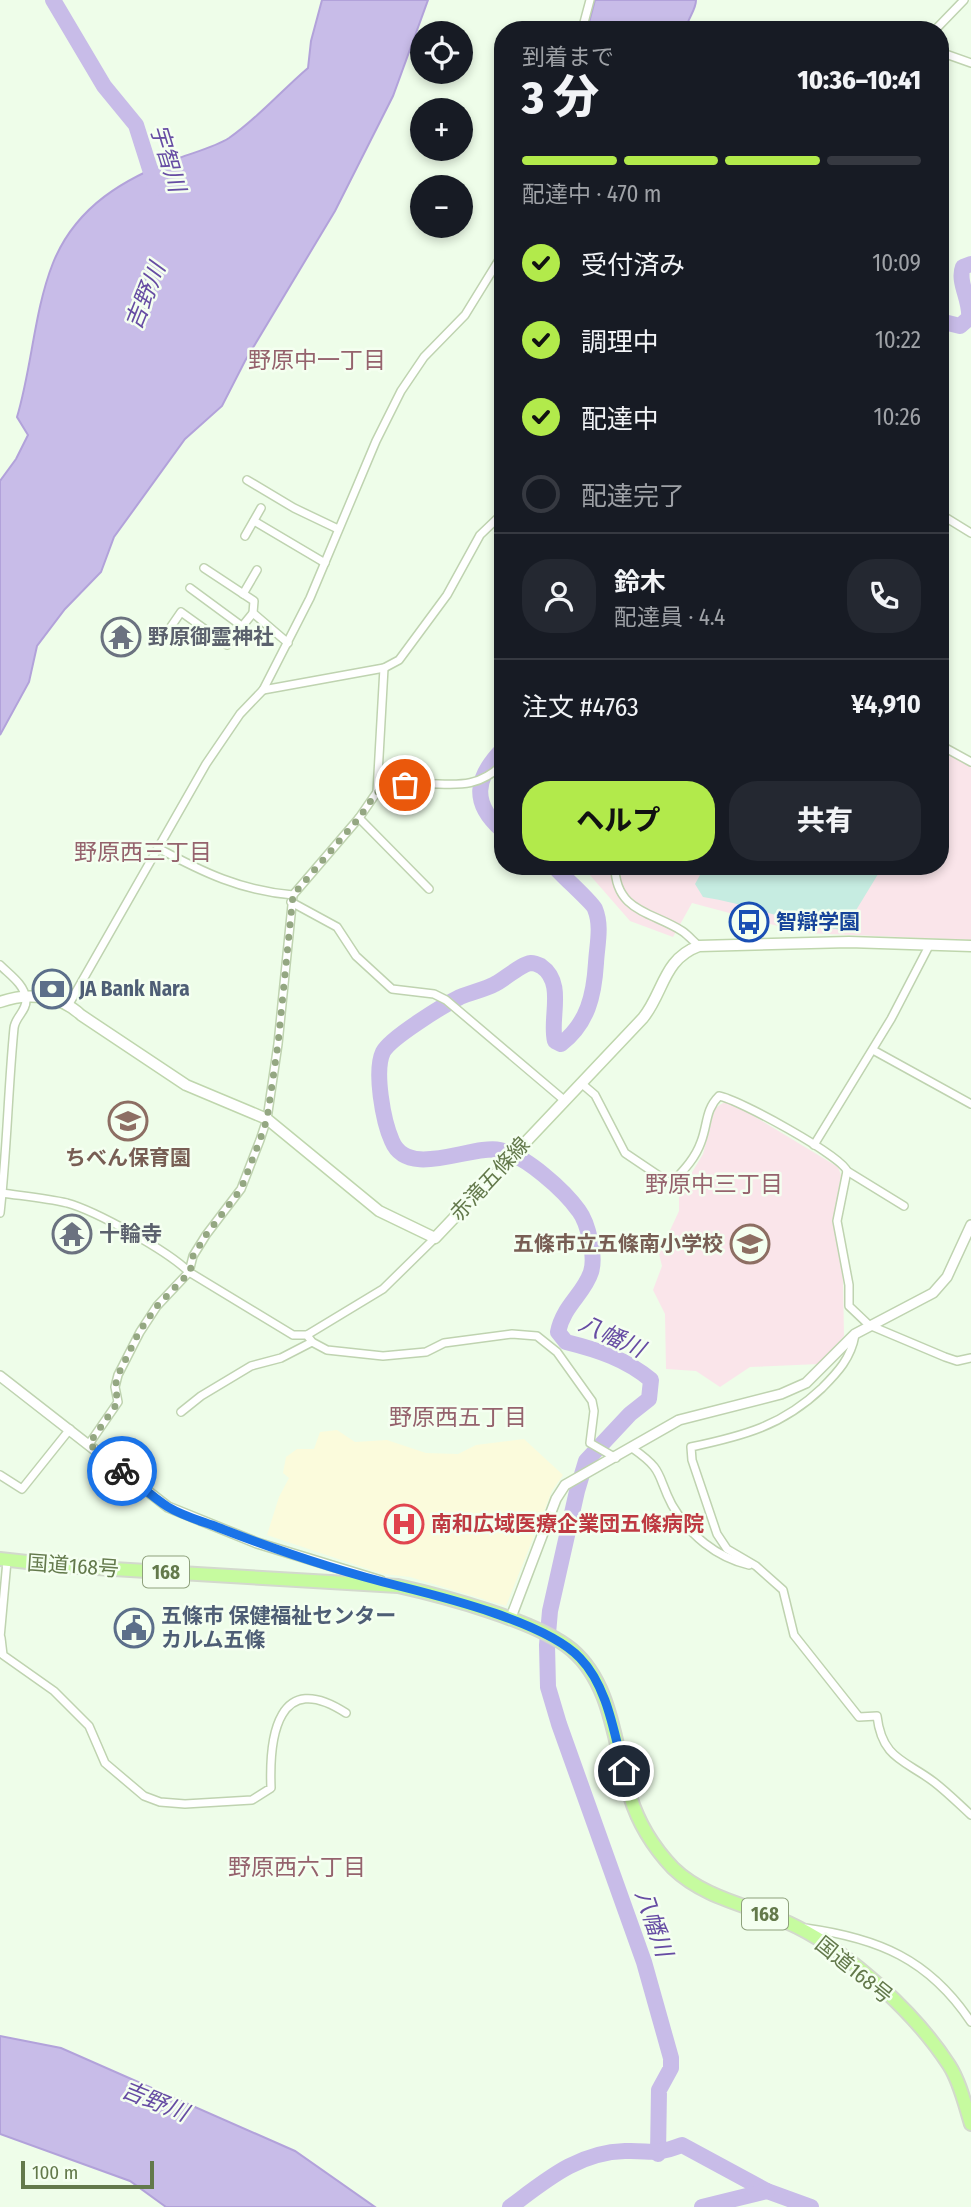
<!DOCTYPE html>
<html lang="ja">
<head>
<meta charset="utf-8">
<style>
	:root { --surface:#171b24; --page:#242831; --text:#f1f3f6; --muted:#9ea1a6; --line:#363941; --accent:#b2ea4b }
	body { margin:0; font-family:"Fira Sans Condensed","Noto Sans JP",sans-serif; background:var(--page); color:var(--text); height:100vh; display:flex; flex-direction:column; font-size:26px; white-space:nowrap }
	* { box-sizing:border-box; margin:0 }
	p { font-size:23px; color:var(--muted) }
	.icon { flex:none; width:38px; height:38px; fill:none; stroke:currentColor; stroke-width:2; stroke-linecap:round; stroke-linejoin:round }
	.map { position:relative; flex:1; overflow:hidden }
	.drawer { position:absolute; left:494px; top:21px; width:455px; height:854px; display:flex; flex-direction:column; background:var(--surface); border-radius:28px; box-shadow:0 4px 10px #0003 }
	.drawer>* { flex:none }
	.controls { position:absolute; left:410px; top:21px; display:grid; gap:14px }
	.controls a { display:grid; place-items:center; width:63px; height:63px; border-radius:50%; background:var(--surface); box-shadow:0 4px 10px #0003; font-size:35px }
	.scale { position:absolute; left:21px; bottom:18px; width:133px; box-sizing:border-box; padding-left:7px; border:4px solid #63794b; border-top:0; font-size:19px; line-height:24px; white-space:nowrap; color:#63794b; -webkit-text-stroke:5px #f4fff0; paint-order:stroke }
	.pin { position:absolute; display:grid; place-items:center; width:60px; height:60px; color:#fff; margin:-30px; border:4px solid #fff; border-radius:50%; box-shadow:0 2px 7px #0007 }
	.courier { position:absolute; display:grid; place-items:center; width:70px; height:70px; margin:-35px; border:5px solid #1a73e8; border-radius:50%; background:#fff; color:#222; box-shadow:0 2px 9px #0007 }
	.head em { font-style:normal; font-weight:800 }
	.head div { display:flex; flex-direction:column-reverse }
	.head { display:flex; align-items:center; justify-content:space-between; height:119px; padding:0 28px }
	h1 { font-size:46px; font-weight:800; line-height:52px }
	.bar { display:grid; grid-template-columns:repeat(4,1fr); gap:10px 7px; align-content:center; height:84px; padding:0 28px }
	.bar i { height:9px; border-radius:5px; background:var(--line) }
	.bar .on { background:var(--accent) }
	.bar p { grid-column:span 4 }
	.line { display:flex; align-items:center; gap:18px; padding:0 28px; border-top:2px solid var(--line) }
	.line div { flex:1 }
	.round { display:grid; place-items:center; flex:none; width:74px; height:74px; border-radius:28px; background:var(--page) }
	ol { padding:0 28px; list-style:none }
	li { display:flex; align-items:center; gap:21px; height:77px }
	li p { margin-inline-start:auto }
	li .icon { padding:7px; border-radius:50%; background:var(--accent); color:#111; stroke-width:4 }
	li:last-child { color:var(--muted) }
	li i { width:38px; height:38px; border:4px solid var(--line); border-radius:50% }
	.action { display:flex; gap:14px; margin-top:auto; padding:14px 28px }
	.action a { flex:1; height:80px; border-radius:28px; background:var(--accent); color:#111; font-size:28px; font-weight:800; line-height:80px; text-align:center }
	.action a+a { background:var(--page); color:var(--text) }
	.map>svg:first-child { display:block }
</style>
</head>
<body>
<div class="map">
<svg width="971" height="2207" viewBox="0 0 971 2207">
	<rect width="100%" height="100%" fill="#eefde9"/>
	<g fill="#fae5ea">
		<path d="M940,749l31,18v173l-167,-7 -112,-30 -19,34 -43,-16 -48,-55h358z"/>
		<path d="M723,1103h9l106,64 3,8 -7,40 9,66 1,55 -25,28 -69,3 -30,20 -24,-16 -30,-2 -1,-55 -12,-24 9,-24 -3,-12 20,-43v-17l24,-40 12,-46z"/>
	</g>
	<path fill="#fbfbdc" d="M337,1430l18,12 32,-2 39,13 32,1 18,-9 48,-6 39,36 -11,16 -46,115 -96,-29 -27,-3 -116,-39 12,-38 10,-19 -6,-5 3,-16 11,-8h17l6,-17z"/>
	<path fill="#c6ece1" d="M705,866h178l-39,64c-49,-5 -93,-26 -141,-33l-8,-13z"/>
	<g fill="#c8bce8" stroke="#b2a2da" stroke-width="2">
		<path d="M322,0h106l-35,96 -58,115 -90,150 -23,45 -37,33 -71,98 -13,35 -36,37 -28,37 -8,36 -29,53v-254l16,-22 12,-24 -11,-18c15,-50 17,-106 36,-154 23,-57 72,-85 126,-105 16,-6 36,-11 50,-20 28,-19 53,-48 79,-70l3,-27z"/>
		<path d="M595,0h101c0,11 -9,18 -10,30h-99z"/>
		<path d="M0,2036l61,12 234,103 80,56h-209l-36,-26 -130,-47z"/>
	</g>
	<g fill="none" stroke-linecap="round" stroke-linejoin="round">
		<g stroke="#c8bce8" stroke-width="16">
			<path d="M53,0l51,86 32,39 20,63"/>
			<path d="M940,321l20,5 9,-8c2,-17 -12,-36 -6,-51l8,-3"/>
			<path d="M502,750c-27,28 -31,53 0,80"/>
			<path d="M554,866c7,9 39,37 41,43 7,17 2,36 1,54 -2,32 -8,60 -35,81l-6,-3c-6,-22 11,-58 -14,-75 -2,-1 -6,-3 -10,-3 -10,1 -26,16 -36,21 -11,6 -24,8 -35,13 -16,8 -70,41 -77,55 -9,19 0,69 9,89 16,39 80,3 108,9 25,5 64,40 79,61 9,12 17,46 12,61 -7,22 -28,34 -33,60l8,10c32,8 60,17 85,38l-2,19 -19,15 -44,47 -9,30 -27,120 -3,34 1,42 11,37 85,238 27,96v10l-12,22 -1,64"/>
			<path d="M510,2207c35,-26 68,-55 115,-56 28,-1 27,5 57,-6l85,46 44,16"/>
			<path d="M702,2207l65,-16"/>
		</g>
		<defs>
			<g id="minor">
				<path d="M582,30l8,-30"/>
				<path d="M935,30l29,-30"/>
				<path d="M940,52l31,11"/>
				<path d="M247,480l47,28 44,21"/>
				<path d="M940,514l31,19"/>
				<path d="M254,521l71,42"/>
				<path d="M245,536l16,-28"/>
				<path d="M204,568l50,33 -1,12 35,30"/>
				<path d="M190,588l53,39"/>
				<path d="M243,594l14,-24"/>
				<path d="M170,628l11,-16 46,33 26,-32"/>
				<path d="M263,690l121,-22 15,-8 48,-65 33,-60 22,-21"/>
				<path d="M940,745l31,17"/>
				<path d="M377,792c11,-2 21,-7 32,-8 38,-3 62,10 93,-19"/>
				<path d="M359,818l70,71"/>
				<path d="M158,848c44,24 84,43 135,47"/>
				<path d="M615,866c0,46 38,46 67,65 6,4 11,10 17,15"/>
				<path d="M291,902l46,25 19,29 36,33 42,5 12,6 118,100"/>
				<path d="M0,965c10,10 24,19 26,34 1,12 -11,18 -12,29 -6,62 -7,123 -14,185"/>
				<path d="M69,1004l137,-240 34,-50 23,-24 47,-92 66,-157 25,-50 23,-34 41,-42 37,-60"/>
				<path d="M873,1050l98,54"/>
				<path d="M581,1083l14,12 30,58 46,31c12,-13 24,-25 30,-42 7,-18 4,-32 18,-46 19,3 123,60 128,75l-10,50 12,64v21l20,19 76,32 12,4 14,-3"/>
				<path d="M814,1145l77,-126 39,-75"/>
				<path d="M847,1171l57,35"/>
				<path d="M2,1193c21,3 44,5 65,10 29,8 101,48 122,69l104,63h14l76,-46 52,-51"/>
				<path d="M307,1335l5,7 15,8 56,6 43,-4 18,-9 68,-9 25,2 20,16 35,49 2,10 -4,32 26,15"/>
				<path d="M855,1335c-4,23 -17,37 -33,53 -40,38 -79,48 -131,59l1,13 25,74 10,15 29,17 27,24 11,45 65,82 18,-1c5,43 28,44 57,66 13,10 25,22 37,33"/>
				<path d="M181,1412l20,-16 50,-30 30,-8 31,-16"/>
				<path d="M89,1444l29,-42 -3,-15 3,-12 22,-43 17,-26 32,-34 4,-16 13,-21 35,-46 19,-49 7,-21 11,-75 15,-149 66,-77 18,-26 7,-124"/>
				<path d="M632,1448c33,23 24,26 40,57 17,30 44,52 77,60"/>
				<path d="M0,1475l22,14 48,-60"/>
				<path d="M0,1638l7,-77"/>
				<path d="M1,1638l2,17 51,36 35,35 16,37 39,33 16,6 25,2 67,-4 19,-12c-2,-52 7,-119 75,-75"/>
				<path d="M805,1928c73,10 124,31 166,94"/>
			</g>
			<g id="tertiary">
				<path d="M0,1376l168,131 89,36 124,38"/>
				<path d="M510,1620l46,-121 9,-14 114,-65 102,-26 25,-11 49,-49 78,-41 14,-16 24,-52"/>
			</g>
			<path id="secondary" d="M0,1002c27,-10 60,-7 81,13l105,70 81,34 112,92 56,27 208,-220c21,-26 20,-59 56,-72l150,-4 122,4"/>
			<path id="trunk" d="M0,1559l63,7 335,20c45,10 139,35 174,64 41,35 42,97 58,146 8,26 24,52 43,72 34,33 83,38 124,59 54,27 119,87 152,138 11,17 16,40 22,59"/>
		</defs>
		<use href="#minor" stroke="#bfd3b0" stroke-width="10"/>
		<use href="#tertiary" stroke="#bfd3b0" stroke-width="12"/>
		<use href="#secondary" stroke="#bfd6ad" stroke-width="13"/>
		<use href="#trunk" stroke="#d3d9cd" stroke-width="16"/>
		<use href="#minor" stroke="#fff" stroke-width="7"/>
		<use href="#tertiary" stroke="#fff" stroke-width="9"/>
		<use href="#secondary" stroke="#fff" stroke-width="10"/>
		<use href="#trunk" stroke="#c6fb9f" stroke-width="12"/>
	</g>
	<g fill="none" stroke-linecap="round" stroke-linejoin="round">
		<path stroke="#94a782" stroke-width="7" stroke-dasharray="0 12.6" d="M122,1471l-33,-27 29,-42 -3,-15 3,-12 21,-43 18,-26 33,-34 3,-16 13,-21 35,-46 19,-49 7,-21 11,-75 15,-149 66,-77 18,-26 28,-7"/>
		<path stroke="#1a73e8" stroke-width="9" d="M122,1471c15,11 30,26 46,36 15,9 33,14 49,20 59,23 121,44 182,59 48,12 148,37 181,72 28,29 34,76 44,113"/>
	</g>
	<defs>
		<symbol id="temple-ring" viewBox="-11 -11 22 22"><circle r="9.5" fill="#f4fff0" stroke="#6b7280" stroke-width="1.5"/><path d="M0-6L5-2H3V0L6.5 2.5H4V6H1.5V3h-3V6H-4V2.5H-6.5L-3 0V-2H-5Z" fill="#6b7280"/></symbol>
		<symbol id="bus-ring" viewBox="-11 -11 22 22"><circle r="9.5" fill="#f4fff0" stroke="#1a4fb4" stroke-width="1.5"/><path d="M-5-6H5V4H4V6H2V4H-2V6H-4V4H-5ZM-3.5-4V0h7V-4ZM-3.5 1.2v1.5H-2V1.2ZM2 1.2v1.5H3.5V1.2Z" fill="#1a4fb4"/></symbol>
		<symbol id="bank-ring" viewBox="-11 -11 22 22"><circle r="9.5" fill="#f4fff0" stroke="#5c6f8a" stroke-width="1.5"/><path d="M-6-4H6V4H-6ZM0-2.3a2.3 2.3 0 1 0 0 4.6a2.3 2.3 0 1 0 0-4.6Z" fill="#5c6f8a"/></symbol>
		<symbol id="school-ring" viewBox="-11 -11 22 22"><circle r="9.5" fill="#f4fff0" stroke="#8d6e63" stroke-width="1.5"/><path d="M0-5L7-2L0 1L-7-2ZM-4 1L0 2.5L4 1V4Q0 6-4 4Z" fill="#8d6e63"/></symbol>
		<symbol id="hospital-ring" viewBox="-11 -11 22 22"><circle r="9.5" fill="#f4fff0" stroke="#e0444e" stroke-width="1.5"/><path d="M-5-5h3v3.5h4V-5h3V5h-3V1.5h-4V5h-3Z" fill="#e0444e"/></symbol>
		<symbol id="civic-ring" viewBox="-11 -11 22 22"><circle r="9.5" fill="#f4fff0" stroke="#5c6f8a" stroke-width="1.5"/><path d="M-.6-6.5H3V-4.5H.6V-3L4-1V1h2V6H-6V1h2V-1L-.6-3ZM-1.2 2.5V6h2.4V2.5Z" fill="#5c6f8a"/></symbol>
	</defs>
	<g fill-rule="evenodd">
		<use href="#temple-ring" x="99" y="615" width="44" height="44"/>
		<use href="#bus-ring" x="727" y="900" width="44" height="44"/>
		<use href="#bank-ring" x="30" y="967" width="44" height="44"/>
		<use href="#school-ring" x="106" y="1099" width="44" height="44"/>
		<use href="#temple-ring" x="50" y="1212" width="44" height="44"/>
		<use href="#school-ring" x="728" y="1222" width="44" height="44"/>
		<use href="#hospital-ring" x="382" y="1502" width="44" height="44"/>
		<use href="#civic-ring" x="112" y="1606" width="44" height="44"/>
	</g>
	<g text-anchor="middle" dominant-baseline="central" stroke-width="5" stroke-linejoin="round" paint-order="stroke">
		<g fill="#f4fff0" stroke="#8ea17c" stroke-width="2">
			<rect x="143" y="1556.5" width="46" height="31" rx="5"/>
			<rect x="742" y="1898.5" width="46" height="31" rx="5"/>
		</g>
		<g font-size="19" font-weight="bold" fill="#63794b">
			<text x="166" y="1572">168</text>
			<text x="765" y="1914">168</text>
		</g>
		<g font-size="21" font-weight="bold" fill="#5b616d" stroke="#f4fff0" text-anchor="start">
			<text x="148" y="637">野原御霊神社</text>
			<text x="99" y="1234">十輪寺</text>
		</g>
		<g font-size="21" font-weight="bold" fill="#164399" stroke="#f4fff0" text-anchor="start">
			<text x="776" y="922">智辯学園</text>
		</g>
		<g font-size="21" font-weight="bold" fill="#4e5e75" stroke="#f4fff0" text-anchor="start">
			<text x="79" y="989">JA Bank Nara</text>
			<text x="161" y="1616">五條市 保健福祉センター<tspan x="161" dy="24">カルム五條</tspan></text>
		</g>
		<g font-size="21" font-weight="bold" fill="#785e54" stroke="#f4fff0">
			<text x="128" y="1158">ちべん保育園</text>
			<text x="723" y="1244" text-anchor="end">五條市立五條南小学校</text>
		</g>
		<g font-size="21" fill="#63794b" stroke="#f4fff0">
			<text transform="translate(490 1179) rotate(-47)">赤滝五條線</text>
			<text transform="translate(73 1566) rotate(4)">国道168号</text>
			<text transform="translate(854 1970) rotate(39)">国道168号</text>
		</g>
		<g font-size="21" font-weight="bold" fill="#be3a42" stroke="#f4fff0" text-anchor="start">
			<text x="431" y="1524">南和広域医療企業団五條病院</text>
		</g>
		<g font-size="23" font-style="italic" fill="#664ca3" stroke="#f4fff0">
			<text transform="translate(168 158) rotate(73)">宇智川</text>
			<text transform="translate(145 296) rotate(-68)">吉野川</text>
			<text transform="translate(612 1336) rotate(25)">八幡川</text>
			<text transform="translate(654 1923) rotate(71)">八幡川</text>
			<text transform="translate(155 2101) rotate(22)">吉野川</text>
		</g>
		<g font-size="23" fill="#95636d" stroke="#f4fff0">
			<text x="317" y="360">野原中一丁目</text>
			<text x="143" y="852">野原西三丁目</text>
			<text x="714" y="1184">野原中三丁目</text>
			<text x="458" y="1417">野原西五丁目</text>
			<text x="297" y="1867">野原西六丁目</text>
		</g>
	</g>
</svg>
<div class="controls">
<a><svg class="icon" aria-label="locate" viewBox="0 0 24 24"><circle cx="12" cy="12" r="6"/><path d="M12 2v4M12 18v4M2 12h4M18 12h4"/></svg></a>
<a>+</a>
<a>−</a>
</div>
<div class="scale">100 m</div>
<div class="pin" style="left:405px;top:785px;background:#ea580c"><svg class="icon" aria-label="bag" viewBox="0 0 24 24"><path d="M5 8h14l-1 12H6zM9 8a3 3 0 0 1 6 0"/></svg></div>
<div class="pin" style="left:624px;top:1771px;background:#1f2937"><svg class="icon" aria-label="home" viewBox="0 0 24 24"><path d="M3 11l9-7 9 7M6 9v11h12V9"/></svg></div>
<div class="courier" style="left:122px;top:1471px"><svg class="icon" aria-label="bike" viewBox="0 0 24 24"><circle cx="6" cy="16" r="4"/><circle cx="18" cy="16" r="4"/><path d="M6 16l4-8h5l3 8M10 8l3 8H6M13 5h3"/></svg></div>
<section class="drawer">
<div class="head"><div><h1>3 分</h1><p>到着まで</p></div><em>10:36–10:41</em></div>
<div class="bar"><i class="on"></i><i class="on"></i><i class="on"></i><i></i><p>配達中 · 470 m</p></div>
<ol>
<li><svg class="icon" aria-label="check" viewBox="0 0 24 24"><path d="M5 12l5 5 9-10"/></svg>受付済み<p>10:09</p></li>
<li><svg class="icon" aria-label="check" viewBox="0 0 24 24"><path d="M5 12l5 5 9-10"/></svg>調理中<p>10:22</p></li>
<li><svg class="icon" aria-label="check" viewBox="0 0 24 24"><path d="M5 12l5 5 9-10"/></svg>配達中<p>10:26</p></li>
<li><i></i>配達完了</li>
</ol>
<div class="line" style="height:126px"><a class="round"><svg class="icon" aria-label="person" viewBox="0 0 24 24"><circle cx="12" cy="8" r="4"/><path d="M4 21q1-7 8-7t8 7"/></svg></a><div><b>鈴木</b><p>配達員 · 4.4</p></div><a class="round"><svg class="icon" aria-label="phone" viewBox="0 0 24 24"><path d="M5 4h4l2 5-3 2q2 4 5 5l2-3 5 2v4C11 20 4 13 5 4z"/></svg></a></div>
<div class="line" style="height:91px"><div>注文 #4763</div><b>¥4,910</b></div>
<div class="action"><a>ヘルプ</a><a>共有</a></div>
</section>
</div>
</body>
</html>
